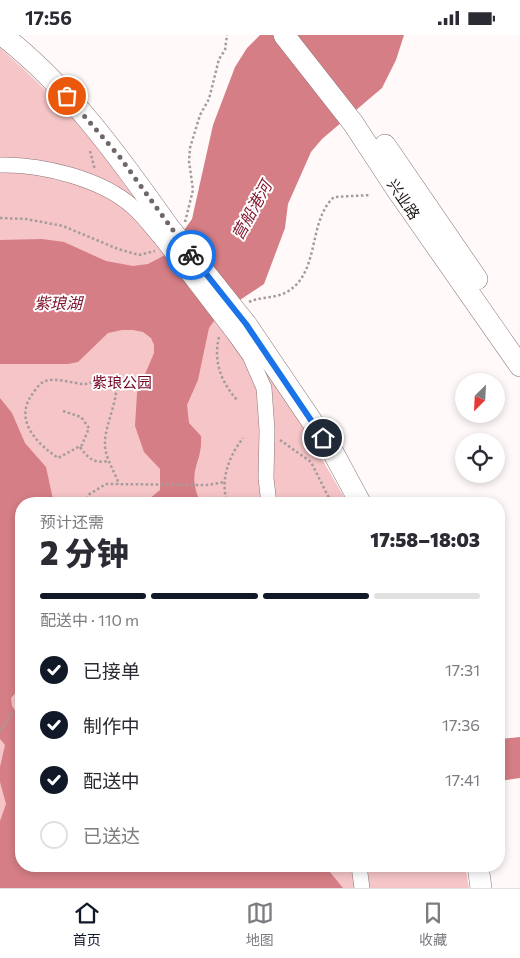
<!DOCTYPE html>
<html lang="zh">
<head>
<meta charset="utf-8">
<style>
	:root { --surface:#fff; --page:#f2f2f3; --text:#2b2b33; --muted:#7c7c81; --line:#e1e1e2; --accent:#111827 }
	body { margin:0; font-family:Commissioner,"Noto Sans SC",sans-serif; background:var(--page); color:var(--text); height:100vh; display:flex; flex-direction:column; font-size:19px; white-space:nowrap }
	* { box-sizing:border-box; margin:0 }
	p { font-size:16px; color:var(--muted) }
	.icon { flex:none; width:28px; height:28px; fill:none; stroke:currentColor; stroke-width:2; stroke-linecap:round; stroke-linejoin:round }
	.map { position:relative; flex:1; overflow:hidden }
	.panel { position:absolute; left:15px; top:462px; width:490px; height:375px; display:flex; flex-direction:column; background:var(--surface); border-radius:20px; box-shadow:0 2px 8px #0003 }
	.panel>* { flex:none }
	.needle { width:32px; rotate:204deg }
	.buttons { position:absolute; left:455px; top:338px; display:grid; gap:10px }
	.buttons a { display:grid; place-items:center; width:50px; height:50px; border-radius:50%; background:var(--surface); box-shadow:0 2px 8px #0003; font-size:25px }
	.pin { position:absolute; display:grid; place-items:center; width:42px; height:42px; color:#fff; margin:-21px; border:2px solid #fff; border-radius:50%; box-shadow:0 1px 5px #0007 }
	.courier { position:absolute; display:grid; place-items:center; width:50px; height:50px; margin:-25px; border:4px solid #1a73e8; border-radius:50%; background:#fff; color:#222; box-shadow:0 1px 6px #0007 }
	.overview em { font-style:normal; font-weight:800 }
	.overview div { display:flex; flex-direction:column-reverse }
	.overview { display:flex; align-items:center; justify-content:space-between; height:85px; padding:0 25px }
	h1 { font-size:32px; font-weight:800; line-height:38px }
	.bar { display:grid; grid-template-columns:repeat(4,1fr); gap:8px 5px; align-content:center; height:60px; padding:0 25px }
	.bar i { height:6px; border-radius:4px; background:var(--line) }
	.bar .on { background:var(--accent) }
	.bar p { grid-column:span 4 }
	ol { padding:0 25px; list-style:none }
	li { display:flex; align-items:center; gap:15px; height:55px }
	li p { margin-inline-start:auto }
	li .icon { padding:5px; border-radius:50%; background:var(--accent); color:#fff; stroke-width:4 }
	li:last-child { color:var(--muted) }
	li i { width:28px; height:28px; border:2px solid var(--line); border-radius:50% }
	.status { display:flex; justify-content:space-between; align-items:center; height:35px; padding:0 25px; background:var(--surface); direction:ltr }
	.status svg { height:14px; fill:currentColor }
	.menu { display:flex; justify-content:space-around; align-items:center; height:70px; border-top:1px solid var(--line); background:var(--surface); font-size:14px; color:var(--muted) }
	.menu a { display:grid; justify-items:center; gap:2px }
	.menu .on { color:var(--accent) }
	.map>svg:first-child { display:block }
</style>
</head>
<body>
<div class="status"><b>17:56</b><svg viewBox="0 0 49 12"><path d="M0 12V9h3v3zM5 12V6h3v6zM10 12V3h3v9zM15 12V0h3v12zM26 1h20v11H26zM47 4h2v5h-2z"/></svg></div>
<div class="map">
<svg width="520" height="853" viewBox="0 0 520 853">
	<rect width="100%" height="100%" fill="#fff9f9"/>
	<path fill="#f6c5c7" d="M0,13c47,41 89,84 124,136l161,211 63,109h-327v362h444l4,22h-469z"/>
	<g fill="#d67e86">
		<path d="M260,0h144l-8,25 -14,28 -60,51 -11,13 -23,52 -3,24 -21,56 -45,30 -10,14 -11,52 -11,25 2,18 12,13c2,29 -16,33 0,68h-58l17,-14v-21l-16,-17 -9,-26 2,-33 17,-40v-8l-3,-7 -8,-6 -10,-2h-11l-14,3 -30,29 -10,2h-68v-124l42,-1 22,3 42,19 27,5 15,-2 19,-10 25,-35 21,-94 22,-58 12,-19z"/>
		<path d="M0,363l12,15 13,30 21,24 8,37h-33v183l-10,11 1,8 9,13v147h304l18,22h-343v-67l6,-17 -6,-22v-15l5,-22 -5,-6z"/>
		<path d="M520,702v41l-21,3v-42z"/>
	</g>
	<g fill="none" stroke-linecap="round" stroke-linejoin="round">
		<defs>
			<g id="street">
				<path d="M0,130c42,-1 103,14 134,43 10,9 18,20 26,29"/>
				<path d="M235,300l15,21 14,32 3,42 -1,48 3,26"/>
				<path d="M359,831l3,22"/>
			</g>
			<g id="secondary">
				<path d="M2,0c67,52 118,123 166,191"/>
				<path d="M284,0l69,88 44,67 123,176"/>
				<path d="M385,110l92,134"/>
				<path d="M246,289l88,130 27,50"/>
				<path d="M478,831l3,22"/>
			</g>
		</defs>
		<use href="#street" stroke="#8c7374" stroke-width="16"/>
		<use href="#secondary" stroke="#8c7374" stroke-width="22"/>
		<g stroke="#a49c9c" stroke-width="2.5" stroke-dasharray="2.5 2.5" stroke-linecap="butt">
			<path d="M90,116l5,19"/>
			<path d="M0,183l26,1 37,7 55,23 21,6 16,-4"/>
			<path d="M185,187l8,-32 -4,-29 1,-13 10,-33 9,-16 10,-40 6,-9 2,-15"/>
			<path d="M249,267c13,-6 29,-3 41,-12 30,-21 18,-69 44,-93l37,-2"/>
			<path d="M219,302c-6,24 2,45 18,63"/>
			<path d="M63,376l18,6 8,11 -7,17 -24,13c-19,-13 -44,-36 -27,-62 3,-4 7,-11 12,-14 13,-6 29,2 42,2 11,-1 20,-16 30,-2 6,10 -10,44 -10,59 -1,16 9,29 14,43"/>
			<path d="M280,405l31,22 21,42"/>
			<path d="M80,412c8,11 14,17 28,14"/>
			<path d="M86,469l2,-9 18,-11 101,1 18,-3"/>
			<path d="M228,469c-9,-23 1,-48 15,-66"/>
			<path d="M0,696l12,-18 9,-5"/>
		</g>
		<use href="#street" stroke="#fff" stroke-width="15"/>
		<use href="#secondary" stroke="#fff" stroke-width="21"/>
		<defs>
			<path id="street-bridge" d="M160,202l75,98"/>
			<path id="secondary-bridge" d="M168,191l78,98"/>
		</defs>
		<use href="#street-bridge" stroke="#8c7374" stroke-width="16" stroke-linecap="butt"/>
		<use href="#secondary-bridge" stroke="#8c7374" stroke-width="22" stroke-linecap="butt"/>
		<use href="#street-bridge" stroke="#fff" stroke-width="15"/>
		<use href="#secondary-bridge" stroke="#fff" stroke-width="21"/>
	</g>
	<g fill="none" stroke-linecap="round" stroke-linejoin="round">
		<path stroke="#706767" stroke-width="5" stroke-dasharray="0 9" d="M67,61l52,60 72,99"/>
		<path stroke="#1a73e8" stroke-width="6" d="M191,220l55,69 77,114"/>
	</g>
	<g text-anchor="middle" dominant-baseline="central" stroke-width="4" stroke-linejoin="round" paint-order="stroke">
		<g font-size="15" fill="#231919" stroke="#fff">
			<text transform="translate(404 164) rotate(56)">兴业路</text>
		</g>
		<g font-size="15" fill="#730323" stroke="#fff">
			<text x="122" y="347">紫琅公园</text>
		</g>
		<g font-size="16" font-style="italic" fill="#81172e" stroke="#fff">
			<text transform="translate(251 175) rotate(-61)">营船港河</text>
			<text x="58" y="267">紫琅湖</text>
		</g>
	</g>
</svg>
<div class="buttons">
<a><svg class="needle" viewBox="-14 -14 28 28"><path d="M0-13l5 13h-10z" fill="#e53935"/><path d="M0 13l5-13h-10z" fill="#7c7c81"/></svg></a>
<a><svg class="icon" aria-label="locate" viewBox="0 0 24 24"><circle cx="12" cy="12" r="6"/><path d="M12 2v4M12 18v4M2 12h4M18 12h4"/></svg></a>
</div>
<div class="pin" style="left:67px;top:61px;background:#ea580c"><svg class="icon" aria-label="bag" viewBox="0 0 24 24"><path d="M5 8h14l-1 12H6zM9 8a3 3 0 0 1 6 0"/></svg></div>
<div class="pin" style="left:323px;top:403px;background:#1f2937"><svg class="icon" aria-label="home" viewBox="0 0 24 24"><path d="M3 11l9-7 9 7M6 9v11h12V9"/></svg></div>
<div class="courier" style="left:191px;top:220px"><svg class="icon" aria-label="bike" viewBox="0 0 24 24"><circle cx="6" cy="16" r="4"/><circle cx="18" cy="16" r="4"/><path d="M6 16l4-8h5l3 8M10 8l3 8H6M13 5h3"/></svg></div>
<section class="panel">
<div class="overview"><div><h1>2 分钟</h1><p>预计还需</p></div><em>17:58–18:03</em></div>
<div class="bar"><i class="on"></i><i class="on"></i><i class="on"></i><i></i><p>配送中 · 110 m</p></div>
<ol>
<li><svg class="icon" aria-label="check" viewBox="0 0 24 24"><path d="M5 12l5 5 9-10"/></svg>已接单<p>17:31</p></li>
<li><svg class="icon" aria-label="check" viewBox="0 0 24 24"><path d="M5 12l5 5 9-10"/></svg>制作中<p>17:36</p></li>
<li><svg class="icon" aria-label="check" viewBox="0 0 24 24"><path d="M5 12l5 5 9-10"/></svg>配送中<p>17:41</p></li>
<li><i></i>已送达</li>
</ol>
</section>
</div>
<nav class="menu">
<a class="on"><svg class="icon" aria-label="home" viewBox="0 0 24 24"><path d="M3 11l9-7 9 7M6 9v11h12V9"/></svg>首页</a>
<a><svg class="icon" aria-label="map" viewBox="0 0 24 24"><path d="M3 6l6-2 6 2 6-2v14l-6 2-6-2-6 2zM9 4v14M15 6v14"/></svg>地图</a>
<a><svg class="icon" aria-label="saved" viewBox="0 0 24 24"><path d="M7 4h10v16l-5-4-5 4z"/></svg>收藏</a>
</nav>
</body>
</html>
